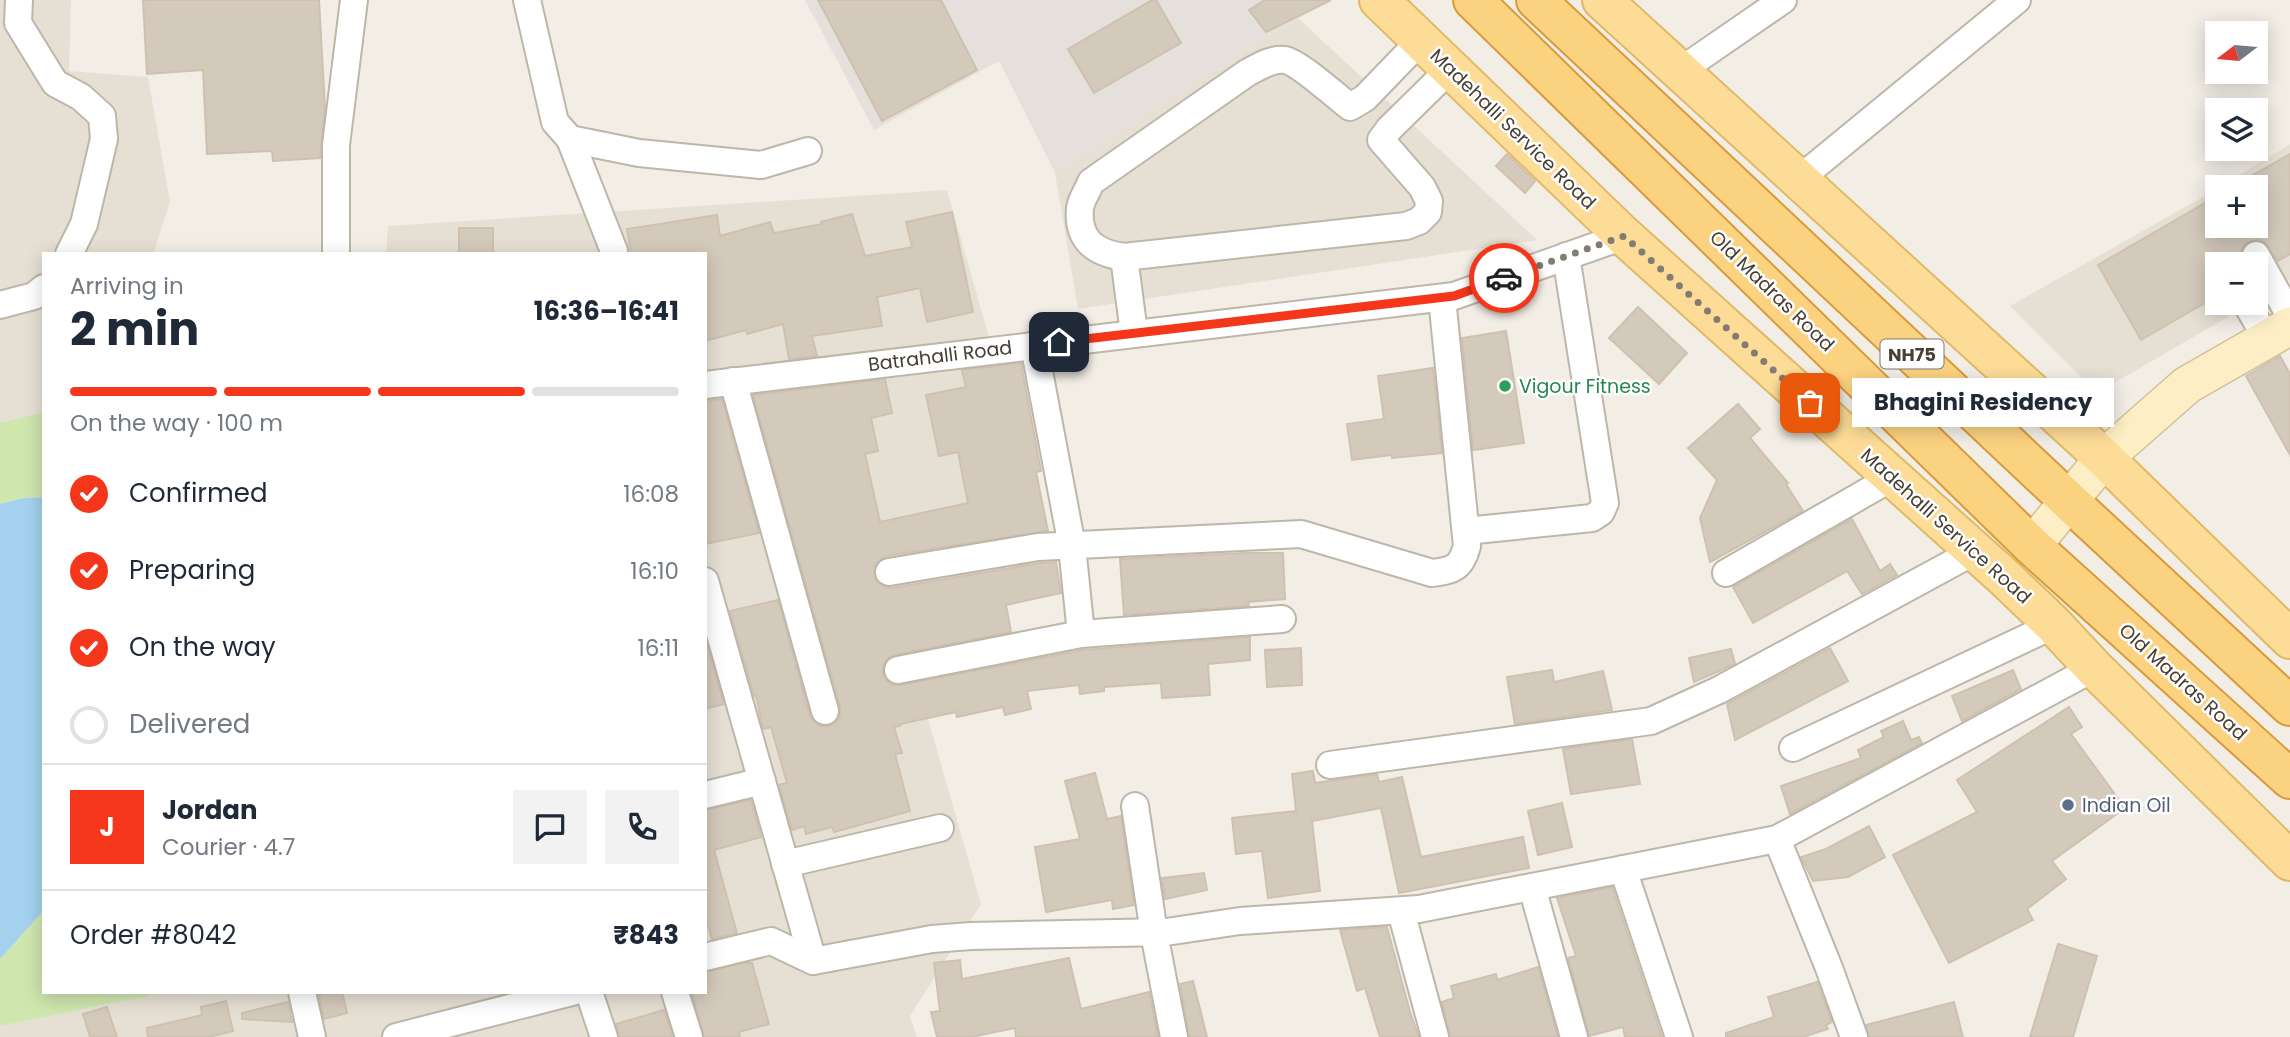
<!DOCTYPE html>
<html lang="en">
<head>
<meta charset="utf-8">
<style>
	:root { --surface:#fff; --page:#f2f2f3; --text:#1f2937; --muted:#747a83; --line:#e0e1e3; --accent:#f4371b }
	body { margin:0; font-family:Poppins,sans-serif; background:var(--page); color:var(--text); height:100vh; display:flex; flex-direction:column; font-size:26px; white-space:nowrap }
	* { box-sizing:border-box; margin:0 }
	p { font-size:23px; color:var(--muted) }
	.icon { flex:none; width:38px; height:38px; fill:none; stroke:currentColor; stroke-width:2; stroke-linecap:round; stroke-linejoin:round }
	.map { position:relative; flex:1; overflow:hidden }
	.panel { position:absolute; left:42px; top:252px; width:665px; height:742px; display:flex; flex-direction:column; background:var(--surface); border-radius:0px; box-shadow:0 4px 18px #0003 }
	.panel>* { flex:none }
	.needle { width:46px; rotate:254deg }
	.fabs { position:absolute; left:2205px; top:21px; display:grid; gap:14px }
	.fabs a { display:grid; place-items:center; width:63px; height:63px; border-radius:0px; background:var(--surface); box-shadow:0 4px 18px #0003; font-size:35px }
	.pin { position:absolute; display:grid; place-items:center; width:60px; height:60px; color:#fff; margin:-30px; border-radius:14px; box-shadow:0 4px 10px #0006 }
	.courier { position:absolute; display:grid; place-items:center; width:70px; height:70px; margin:-35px; border:5px solid #f4371b; border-radius:50%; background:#fff; color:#222; box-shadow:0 2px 9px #0007 }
	.bubble { position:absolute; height:49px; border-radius:0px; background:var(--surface); box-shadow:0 4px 18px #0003; font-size:23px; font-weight:700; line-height:49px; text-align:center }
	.overview em { font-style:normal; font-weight:700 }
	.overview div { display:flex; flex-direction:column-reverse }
	.overview { display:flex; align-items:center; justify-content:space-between; height:119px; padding:0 28px }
	h1 { font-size:46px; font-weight:700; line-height:52px }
	.bar { display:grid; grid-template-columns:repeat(4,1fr); gap:10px 7px; align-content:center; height:84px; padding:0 28px }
	.bar i { height:9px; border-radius:5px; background:var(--line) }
	.bar .current { background:var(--accent) }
	.bar p { grid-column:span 4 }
	.line { display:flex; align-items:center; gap:18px; padding:0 28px; border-top:2px solid var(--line) }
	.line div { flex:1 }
	.round { display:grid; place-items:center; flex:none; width:74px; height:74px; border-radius:0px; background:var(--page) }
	ol { padding:0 28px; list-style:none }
	li { display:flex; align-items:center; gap:21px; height:77px }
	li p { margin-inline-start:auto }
	li .icon { padding:7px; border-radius:50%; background:var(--accent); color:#fff; stroke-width:4 }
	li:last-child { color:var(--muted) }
	li i { width:38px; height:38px; border:4px solid var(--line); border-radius:50% }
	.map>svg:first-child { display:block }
</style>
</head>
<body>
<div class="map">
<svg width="2290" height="1037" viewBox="0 0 2290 1037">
	<rect width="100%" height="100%" fill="#f2eee6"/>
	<g fill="#e6e0d4">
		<path d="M0,0h71l-2,71 79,6 22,125 -17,52h-109v158l-44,11z"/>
		<path d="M1298,18l239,222 -459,69 -23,-136z"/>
		<path d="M2290,144v136l-34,20v-36h-39v39h35l-155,90 -87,-87 207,-117v37h39v-39h-36z"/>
		<path d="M947,190l94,329 -123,165 63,220 -71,112 7,21h-917v-11l148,-30v-4h557v-738h-319l2,-28z"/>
	</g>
	<path fill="#e5e0db" d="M805,0h509l7,6 -23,12 -243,155 -56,-112 -125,69z"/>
	<g fill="#cfe6af">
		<path d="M44,412v85l-20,1 -24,6v-81z"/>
		<path d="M44,910v82h104v4l-148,30v-67z"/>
	</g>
	<path fill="#a3d1ee" d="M44,497v413l-44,49v-455l24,-6z"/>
	<g fill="#d4cabc" stroke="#cec1af" stroke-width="2">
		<path d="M143,0h176l6,108 -5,50 -47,3 -1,-10 -65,3 -4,-84 -56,4z"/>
		<path d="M818,0h123l36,70 -95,51z"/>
		<path d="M1152,0h4l25,43 -87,50 -26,-44z"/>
		<path d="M1265,0h66l-65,32 -17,-22z"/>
		<path d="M1507,154l28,27 -10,12 -29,-27z"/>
		<path d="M2290,154v100l-12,7 -13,-19 -8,-3 -9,3 -5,4 -3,8 3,10h-26v32l-76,44 -43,-75 119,-69v30h39v-39h-24z"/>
		<path d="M952,212l21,100 -46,10 -7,-34 -43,9 5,29 -70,10 5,20 -28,3 -6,-35 -36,10 -1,-4 -41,11v-87h-74l-4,-25 90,-14 3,21 50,-14 4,11 48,-9 -1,-2 31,-8 13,42 47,-9 -6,-25z"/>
		<rect x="459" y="228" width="34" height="26"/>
		<path d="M1638,307l49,46 -28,31 -50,-46z"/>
		<path d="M1506,331l18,112 -51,7 -11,-112z"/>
		<path d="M2280,356l10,18v81l-44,-79z"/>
		<path d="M1021,363l20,108 -5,1 12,59 -162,25 -6,3 -5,7 -1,9 3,7 6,4 9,2 148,-25 16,-1 5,31 -55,12 5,27 -116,23 -7,3 -5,8v8l3,6 6,5h9l182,-35 167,-13v23l-42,4 2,31 -48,3 -1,-15 -57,4v4l-24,3 -1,-9 -52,6 4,18 -26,6 -2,-8 -46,10 -1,-5 -56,12v2l-6,1 8,26 -7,1 15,57 -76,21 -2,-5 -26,7 -2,-8 -12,4 -13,-45 8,-2 -16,-56 -8,2 -7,-34 -2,1 -24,-85 48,-11 32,116 5,7 5,3h9l8,-5 3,-5v-9l-87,-312 132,-16 7,34 -21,5 7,33 -13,3 15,68 88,-19 -10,-51 -19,4 -13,-61 40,-8 -4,-17z"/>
		<path d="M1433,368l9,85 -50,5v-3l-40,5 -5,-36 37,-5 -6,-43z"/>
		<path d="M722,399l37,134 -54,11v-143z"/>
		<path d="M1738,404l22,25 -10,9 38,45 -2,1 17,27 -93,51 -10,-44 17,-38 -29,-32z"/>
		<path d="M1852,519l28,52 10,-7 7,11 -35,19 -15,-23 -94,52 -20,-36z"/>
		<path d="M1244,553h39l2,46 -37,3 1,4 -125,9 -4,-56z"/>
		<path d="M705,639l19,65 -19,5z"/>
		<path d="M1301,648l1,37 -35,2 -2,-37z"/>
		<path d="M1830,648l18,33 -113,59 -8,-36z"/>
		<path d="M1731,649l4,15 -41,18 -5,-24z"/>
		<path d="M1552,670l2,12 49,-11 9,39 -97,14 -8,-47z"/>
		<path d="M2013,670l8,19 -59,32 -10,-25z"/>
		<path d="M2069,707l13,20 -11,7 54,74 -73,53 14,18 -39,30 6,11 -84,43 -56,-108 84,-43 -20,-32z"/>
		<path d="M1903,721l8,19 8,-3 3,6 -132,71 -9,-28 80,-28 -3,-8 26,-13 -3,-6z"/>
		<path d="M1632,739l8,45 -69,10 -8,-45z"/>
		<path d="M1313,771l2,12 62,-9 2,8 23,-5 19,80 102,-20 6,31 -130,25 -18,-85 -69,13 8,70 -52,7 -6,-47 -26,3 -4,-36 64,-7 -4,-37z"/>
		<path d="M1095,773l12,46 14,-3 13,89 -21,4 -1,-9 -66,12 -11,-65 45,-8 -15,-58z"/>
		<path d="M751,800l10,37 -47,13 23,83 -25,6 -7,-23v-106z"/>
		<path d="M1562,803l10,44 -34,8 -10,-44z"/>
		<path d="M1869,826l16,31 -37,20 -35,4 -12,-24 25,-8z"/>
		<path d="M1204,873l3,17 -42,9 -3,-21z"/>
		<path d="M1612,887l50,150h-37l-2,-10 -34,9 -21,-78 8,-2 -19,-58z"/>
		<path d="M1387,927l23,85 9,25h-39l-15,-49 -8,3 -17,-61z"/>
		<path d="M2058,944l39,12 -24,81h-43z"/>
		<path d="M1069,958l12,51 68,-17 9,45h-142l-1,-9 -44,9h-34l-6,-25 9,-1 -6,-48 26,-3 2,19z"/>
		<path d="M746,963h6l17,61 -30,8 1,5h-36l-12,-45h13v-20z"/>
		<path d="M1538,967l20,70h-108l-8,-35 12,-4 -3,-12 45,-12 1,6z"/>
		<path d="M1193,981l14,56h-18l-9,-53z"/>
		<path d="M1817,982l15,40 -6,3 2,4 -25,8h-77v-4l48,-16 -6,-20z"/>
		<path d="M328,992h14l5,21 -23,6 -5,-24z"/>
		<path d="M226,1001l7,30 -24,6h-61l-1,-9 55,-13 -1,-8z"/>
		<path d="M288,1002l4,20 -50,-3v-6z"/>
		<path d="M1954,1002l9,35h-94l-3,-12z"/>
		<path d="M107,1007l10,30h-27l-7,-23z"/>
		<path d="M664,1010l9,27h-54l-3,-13z"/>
	</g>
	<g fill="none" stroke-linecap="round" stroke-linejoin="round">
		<defs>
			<g id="minor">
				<path d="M19,0l-1,23 37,60 26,14 21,19 2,23 -20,85 -15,30"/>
				<path d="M527,0l28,122 15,17 69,14 122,12 47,-14"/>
				<path d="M1421,40l-56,58 -15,9c-13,-10 -52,-45 -65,-47 -13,-2 -27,7 -38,13l-156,109c-3,8 -10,18 -11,26 -3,32 15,45 44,49l282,-31 13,-5 9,-9 1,-11 -7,-14 -41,-47 8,-11 61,-60"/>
				<path d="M1680,71l103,-71"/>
				<path d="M570,139l44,112"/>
				<path d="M1798,180l219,-180"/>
				<path d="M336,254v-109l18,-145"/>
				<path d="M2256,255l34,61"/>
				<path d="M1124,257l10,76"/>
				<path d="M2246,303l21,36"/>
				<path d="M0,305l34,-9 10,-8"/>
				<path d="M733,381l92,330"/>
				<path d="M705,385l749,-89 170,-60"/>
				<path d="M1466,531l126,-13 9,-6 4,-9 -39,-247"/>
				<path d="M889,572l149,-25 263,-13 131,39c22,-3 29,-5 35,-27l-25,-248"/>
				<path d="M1726,573l167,-96"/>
				<path d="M705,581l108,380"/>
				<path d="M1081,634l201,-15"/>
				<path d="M898,670l183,-36 -9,-88 -38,-201"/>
				<path d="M1793,748l261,-123"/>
				<path d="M1330,765l321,-44 68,-31 256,-139"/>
				<path d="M705,795l57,-14"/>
				<path d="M1135,806l19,127 20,104"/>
				<path d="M1777,839l52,129 25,69"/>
				<path d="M785,864l155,-36"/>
				<path d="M1623,869l56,168"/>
				<path d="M1532,887l42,150"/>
				<path d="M1401,911l34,126"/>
				<path d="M705,957l66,-16 42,20 119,-22 39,-3 195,-4 74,-11 179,-12 358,-70 317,-171"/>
				<path d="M302,992l10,45"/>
				<path d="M589,992l15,45"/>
				<path d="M675,992l14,45"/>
				<path d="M396,1037l176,-45"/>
			</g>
			<path id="secondary" d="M2032,546l72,-88 83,-73 103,-59"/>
			<g id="primary">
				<path d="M1379,0l245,236 381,342 49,47 40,43 196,193"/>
				<path d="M1602,0l502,458 186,181"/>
			</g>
			<g id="trunk">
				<path d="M1473,0l559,546 258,233"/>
				<path d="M1536,0l534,502 220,204"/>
			</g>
		</defs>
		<use href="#minor" stroke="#beb6a9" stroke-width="30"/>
		<use href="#secondary" stroke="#d2c197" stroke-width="40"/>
		<use href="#primary" stroke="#e0b966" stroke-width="42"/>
		<use href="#trunk" stroke="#d99b39" stroke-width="42"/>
		<use href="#minor" stroke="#fff" stroke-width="26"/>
		<use href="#secondary" stroke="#fdeec5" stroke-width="37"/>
		<use href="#primary" stroke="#fcdc96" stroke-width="38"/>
		<use href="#trunk" stroke="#fbd280" stroke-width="38"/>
	</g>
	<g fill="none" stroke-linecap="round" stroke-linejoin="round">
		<path stroke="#827c73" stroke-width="7" stroke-dasharray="0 12.6" d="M1504,278l120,-42 186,167"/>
		<path stroke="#f4371b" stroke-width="9" d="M1059,342l395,-46 50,-18"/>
	</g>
	<circle fill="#2e9e5b" stroke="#fff" stroke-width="2.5" cx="1505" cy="386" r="7"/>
	<circle fill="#5c6f8a" stroke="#fff" stroke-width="2.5" cx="2068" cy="805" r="7"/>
	<g text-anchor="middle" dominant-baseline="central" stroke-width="5" stroke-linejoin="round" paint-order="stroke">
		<rect fill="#fff" stroke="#7d7972" stroke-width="2" x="1880.5" y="339.5" width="63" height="29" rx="5"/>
		<g font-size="18" font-weight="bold" fill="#453f35">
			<text x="1912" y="354">NH75</text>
		</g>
		<g font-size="19" fill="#453f35" stroke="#fff">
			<text transform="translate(1513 129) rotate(44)">Madehalli Service Road</text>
			<text transform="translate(1772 291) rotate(44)">Old Madras Road</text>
			<text transform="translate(940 356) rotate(-7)">Batrahalli Road</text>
			<text transform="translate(1946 526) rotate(42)">Madehalli Service Road</text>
			<text transform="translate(2183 682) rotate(42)">Old Madras Road</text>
		</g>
		<g font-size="19" fill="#27864d" stroke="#fff" text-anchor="start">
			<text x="1519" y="386">Vigour Fitness</text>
		</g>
		<g font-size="19" fill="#4e5e75" stroke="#fff" text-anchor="start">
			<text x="2082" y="805">Indian Oil</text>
		</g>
	</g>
</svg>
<div class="fabs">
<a><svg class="needle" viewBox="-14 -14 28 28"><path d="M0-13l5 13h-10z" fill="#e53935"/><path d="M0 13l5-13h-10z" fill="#747a83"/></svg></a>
<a><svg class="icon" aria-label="layers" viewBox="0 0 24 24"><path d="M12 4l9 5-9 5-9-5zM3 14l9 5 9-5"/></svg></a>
<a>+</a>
<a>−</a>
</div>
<div class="pin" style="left:1810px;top:403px;background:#ea580c"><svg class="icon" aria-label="bag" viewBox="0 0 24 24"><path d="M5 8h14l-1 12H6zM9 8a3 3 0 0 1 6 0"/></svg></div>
<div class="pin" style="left:1059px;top:342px;background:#1f2937"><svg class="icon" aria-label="home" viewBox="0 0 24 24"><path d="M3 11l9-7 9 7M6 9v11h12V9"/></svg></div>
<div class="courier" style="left:1504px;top:278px"><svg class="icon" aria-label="car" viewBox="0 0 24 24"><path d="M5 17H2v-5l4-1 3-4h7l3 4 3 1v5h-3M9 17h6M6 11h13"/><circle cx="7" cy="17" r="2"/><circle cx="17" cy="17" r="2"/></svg></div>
<div class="bubble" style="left:1852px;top:378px;width:262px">Bhagini Residency</div>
<section class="panel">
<div class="overview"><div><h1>2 min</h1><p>Arriving in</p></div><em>16:36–16:41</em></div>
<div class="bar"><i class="current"></i><i class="current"></i><i class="current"></i><i></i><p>On the way · 100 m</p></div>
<ol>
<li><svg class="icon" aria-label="check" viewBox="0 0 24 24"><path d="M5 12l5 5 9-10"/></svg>Confirmed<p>16:08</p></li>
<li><svg class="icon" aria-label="check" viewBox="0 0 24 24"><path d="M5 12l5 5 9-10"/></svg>Preparing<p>16:10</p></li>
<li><svg class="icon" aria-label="check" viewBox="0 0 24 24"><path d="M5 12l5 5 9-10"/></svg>On the way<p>16:11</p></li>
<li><i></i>Delivered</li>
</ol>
<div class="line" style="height:126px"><b class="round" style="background:var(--accent);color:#fff">J</b><div><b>Jordan</b><p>Courier · 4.7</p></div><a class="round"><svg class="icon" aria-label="chat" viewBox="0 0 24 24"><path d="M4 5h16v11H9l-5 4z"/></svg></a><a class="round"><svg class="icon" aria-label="phone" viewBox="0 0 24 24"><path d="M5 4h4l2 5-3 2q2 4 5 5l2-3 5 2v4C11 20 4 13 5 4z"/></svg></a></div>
<div class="line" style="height:91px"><div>Order #8042</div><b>₹843</b></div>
</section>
</div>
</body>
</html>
